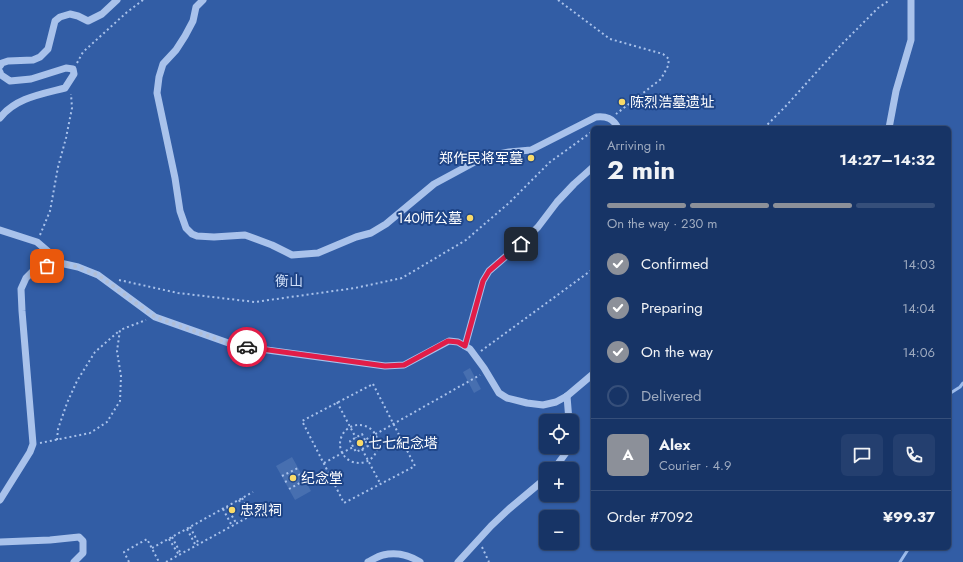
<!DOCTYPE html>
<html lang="en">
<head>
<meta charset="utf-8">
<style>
	:root { --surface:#173466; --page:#243f6f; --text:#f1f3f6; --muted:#9eaabf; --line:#364f7a; --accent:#8c9099 }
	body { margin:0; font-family:Jost,"Noto Sans SC",sans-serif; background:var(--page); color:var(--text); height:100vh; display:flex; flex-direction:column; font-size:15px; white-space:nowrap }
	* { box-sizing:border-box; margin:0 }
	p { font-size:13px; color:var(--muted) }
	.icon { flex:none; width:22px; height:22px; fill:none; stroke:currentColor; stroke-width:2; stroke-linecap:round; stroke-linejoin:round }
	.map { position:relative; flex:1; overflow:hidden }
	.details { position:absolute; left:591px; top:126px; width:360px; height:424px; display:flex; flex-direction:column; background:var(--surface); border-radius:6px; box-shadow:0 1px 3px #0004,0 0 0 1px var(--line) }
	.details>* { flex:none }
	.buttons { position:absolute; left:539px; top:414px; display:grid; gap:8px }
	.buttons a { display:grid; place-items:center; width:40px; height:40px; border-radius:6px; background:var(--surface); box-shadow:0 1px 3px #0004,0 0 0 1px var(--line); font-size:20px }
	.pin { position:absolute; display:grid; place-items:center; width:34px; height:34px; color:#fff; margin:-17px; border-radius:8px; box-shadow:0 2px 6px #0006 }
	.courier { position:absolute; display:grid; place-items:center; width:40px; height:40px; margin:-20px; border:3px solid #e11d48; border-radius:50%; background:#fff; color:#222; box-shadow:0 1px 5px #0007 }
	.head em { font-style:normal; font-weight:700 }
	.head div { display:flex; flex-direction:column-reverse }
	.head { display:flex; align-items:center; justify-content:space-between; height:68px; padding:0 16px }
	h1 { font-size:26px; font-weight:700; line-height:30px }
	.bar { display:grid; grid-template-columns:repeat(4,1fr); gap:6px 4px; align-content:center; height:48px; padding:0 16px }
	.bar i { height:5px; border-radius:3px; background:var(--line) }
	.bar .on { background:var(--accent) }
	.bar p { grid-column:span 4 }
	.line { display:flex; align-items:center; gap:10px; padding:0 16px; border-top:1px solid var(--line) }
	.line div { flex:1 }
	.round { display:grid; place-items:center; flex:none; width:42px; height:42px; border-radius:6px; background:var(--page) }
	ol { padding:0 16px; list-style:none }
	li { display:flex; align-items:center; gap:12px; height:44px }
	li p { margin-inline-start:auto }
	li .icon { padding:4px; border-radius:50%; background:var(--accent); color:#fff; stroke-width:4 }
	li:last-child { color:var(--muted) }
	li i { width:22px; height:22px; border:2px solid var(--line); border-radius:50% }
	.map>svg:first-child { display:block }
</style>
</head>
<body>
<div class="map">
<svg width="963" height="562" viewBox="0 0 963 562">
	<rect width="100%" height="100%" fill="#1f4588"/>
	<path fill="#325da5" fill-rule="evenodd" d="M0,0h963v562h-963zM593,128h356v420h-356zM546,421h26v26h-26zM546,469h26v26h-26zM546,517h26v26h-26z"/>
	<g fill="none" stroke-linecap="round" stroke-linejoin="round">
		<g stroke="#9dbcec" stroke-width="3">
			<path d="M949,394l11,-7 3,-4"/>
			<path d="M900,562l9,-14"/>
		</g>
	</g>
	<g fill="#476fb0">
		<path d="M470,368l11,21 -7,4 -11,-21z"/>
		<path d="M292,457l19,34 -16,9 -19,-34z"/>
	</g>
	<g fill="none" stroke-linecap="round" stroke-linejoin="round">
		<g stroke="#a9c2eb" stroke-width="2" stroke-dasharray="2 3" stroke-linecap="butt">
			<path d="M558,0l52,39 53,15 6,5 -1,7 -7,13 -45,35"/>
			<path d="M77,63l6,-11 43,-39 17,-13"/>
			<path d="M764,128l21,-21 55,-61 38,-38 12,-8"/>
			<path d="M40,235l10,-24 8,-44 8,-29 6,-30 -1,-14"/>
			<path d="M119,280l59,13 77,9 100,-14 47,-10 64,-38 44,-38 40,-40 43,-31"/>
			<path d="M481,351l112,-82"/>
			<path d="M373,384l42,82 -71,37 -42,-82z"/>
			<path d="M337,402l19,36"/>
			<circle cx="359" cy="444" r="19"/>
			<path d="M57,440l1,-11 9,-26 10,-22 18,-29 24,-21"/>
			<path d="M365,440l-3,-6 -12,7 6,11 12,-6 -3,-6 115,-65"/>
			<path d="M40,443l50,-10 17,-11 13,-21 1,-25 -4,-25 3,-21 26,-10"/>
			<path d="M362,449l18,34"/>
			<path d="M324,463l29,-16"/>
			<path d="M282,476l16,-8"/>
			<path d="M285,482l16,-8"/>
			<path d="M289,489l16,-9"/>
			<path d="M242,498l10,17"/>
			<path d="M239,500l9,17"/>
			<path d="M227,507l9,16"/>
			<path d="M223,509l9,17"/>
			<path d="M190,527l9,17"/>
			<path d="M187,529l9,17"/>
			<path d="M172,537l9,17"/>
			<path d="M169,539l10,16"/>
			<path d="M482,547l7,15"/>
			<path d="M152,548l101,-56"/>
			<path d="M129,562l-5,-10 23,-13 12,23"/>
			<path d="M166,562l97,-53"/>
		</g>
		<g stroke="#a9c2eb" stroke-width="7">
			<path d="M203,0l-7,7 -3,14 -8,15 -9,14 -13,14 -4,13 -2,16 18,85 5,33 6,17 6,6 5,2 17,1 31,-2 27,10 20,10 26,-2 38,-16 15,-4 15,-9 48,-40 50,-27 25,-5 22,-2 65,-33c10,-1 17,1 22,11"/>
			<path d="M0,66l2,-3 6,-2 25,-1 7,-3 8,-8 7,-28 5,-4 10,-3 8,2 10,5 14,-7 15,-14"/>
			<path d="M0,72l1,3 9,6 21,-2 35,-11 7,1 1,5 -9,14c-23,6 -50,10 -65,30"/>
			<path d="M889,128l7,-37 15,-51v-40"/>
			<path d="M0,230l37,12 14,12 9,9"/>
			<path d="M465,346l18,-65 6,-10 15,-13 25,-22 9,-9 19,-25 17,-18 19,-17"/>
			<path d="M567,396l2,25"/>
			<path d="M554,469l14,-19v-3"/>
			<path d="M0,500l30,-48 3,-8 -11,-133 -1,-22 5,-11 8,-8 26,-7 18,4 20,8 57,42 82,29 148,20 19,-1 45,-24 9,1 12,7 14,19 15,25 8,5 20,5 16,2 13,-3 11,-6 26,-22"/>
			<path d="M0,542l50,-2 29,-3 4,4v12l-9,9"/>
			<path d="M368,562c4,-2 10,-6 15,-7 13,-3 26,0 37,7"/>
			<path d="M458,562l33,-36 18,-17 37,-31"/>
		</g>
	</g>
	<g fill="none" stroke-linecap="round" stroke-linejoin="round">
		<path stroke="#b1bed5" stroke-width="4" stroke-dasharray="0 7.2" d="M47,266l13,-3 18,4 20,8 57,42 81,29 11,1"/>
		<path stroke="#e11d48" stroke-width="5" d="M247,347l138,19 19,-1 44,-24 10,1 7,4 18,-65 6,-10 15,-13 17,-14"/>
	</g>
	<g fill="#f9da69" stroke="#1f4588" stroke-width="1.5">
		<circle cx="622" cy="102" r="4"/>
		<circle cx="531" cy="158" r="4"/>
		<circle cx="470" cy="218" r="4"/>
		<circle cx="360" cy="443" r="4"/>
		<circle cx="293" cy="478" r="4"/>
		<circle cx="232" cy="510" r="4"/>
	</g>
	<g text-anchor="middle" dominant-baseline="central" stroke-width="4" stroke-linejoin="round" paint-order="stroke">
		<g font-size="14" fill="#fff" stroke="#1f4588" text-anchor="start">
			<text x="630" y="102">陈烈浩墓遗址</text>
			<text x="523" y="158" text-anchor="end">郑作民将军墓</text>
			<text x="462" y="218" text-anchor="end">140师公墓</text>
			<text x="368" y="443">七七紀念塔</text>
			<text x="301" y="478">纪念堂</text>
			<text x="240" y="510">忠烈祠</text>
		</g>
		<g font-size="14" fill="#cedef8" stroke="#1f4588">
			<text x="289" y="281">衡山</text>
		</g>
	</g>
</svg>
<div class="buttons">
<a><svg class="icon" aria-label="locate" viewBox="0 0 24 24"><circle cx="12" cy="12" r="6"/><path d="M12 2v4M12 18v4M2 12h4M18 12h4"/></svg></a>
<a>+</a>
<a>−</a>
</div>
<div class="pin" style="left:47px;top:266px;background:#ea580c"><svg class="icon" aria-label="bag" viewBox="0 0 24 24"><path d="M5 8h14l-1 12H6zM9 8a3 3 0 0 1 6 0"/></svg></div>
<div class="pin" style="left:521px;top:244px;background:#1f2937"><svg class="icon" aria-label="home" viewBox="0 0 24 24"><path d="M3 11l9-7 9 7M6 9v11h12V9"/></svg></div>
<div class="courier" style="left:247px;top:347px"><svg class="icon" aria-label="car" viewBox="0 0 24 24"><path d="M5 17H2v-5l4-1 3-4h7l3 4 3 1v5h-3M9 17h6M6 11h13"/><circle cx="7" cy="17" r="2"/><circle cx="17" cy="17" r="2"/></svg></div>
<section class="details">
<div class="head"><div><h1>2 min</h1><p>Arriving in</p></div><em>14:27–14:32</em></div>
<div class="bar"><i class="on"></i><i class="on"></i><i class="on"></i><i></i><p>On the way · 230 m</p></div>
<ol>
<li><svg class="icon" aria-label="check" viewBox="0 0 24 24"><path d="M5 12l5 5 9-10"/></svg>Confirmed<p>14:03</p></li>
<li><svg class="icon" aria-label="check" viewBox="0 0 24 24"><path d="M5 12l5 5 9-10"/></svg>Preparing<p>14:04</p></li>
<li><svg class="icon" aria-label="check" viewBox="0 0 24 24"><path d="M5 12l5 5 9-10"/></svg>On the way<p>14:06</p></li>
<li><i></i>Delivered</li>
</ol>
<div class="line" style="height:72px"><b class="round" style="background:var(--accent);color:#fff">A</b><div><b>Alex</b><p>Courier · 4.9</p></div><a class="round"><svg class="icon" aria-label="chat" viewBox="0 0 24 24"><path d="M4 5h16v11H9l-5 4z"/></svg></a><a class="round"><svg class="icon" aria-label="phone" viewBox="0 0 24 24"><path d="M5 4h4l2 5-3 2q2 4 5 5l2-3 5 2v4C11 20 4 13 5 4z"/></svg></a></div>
<div class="line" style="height:52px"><div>Order #7092</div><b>¥99.37</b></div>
</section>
</div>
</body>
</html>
